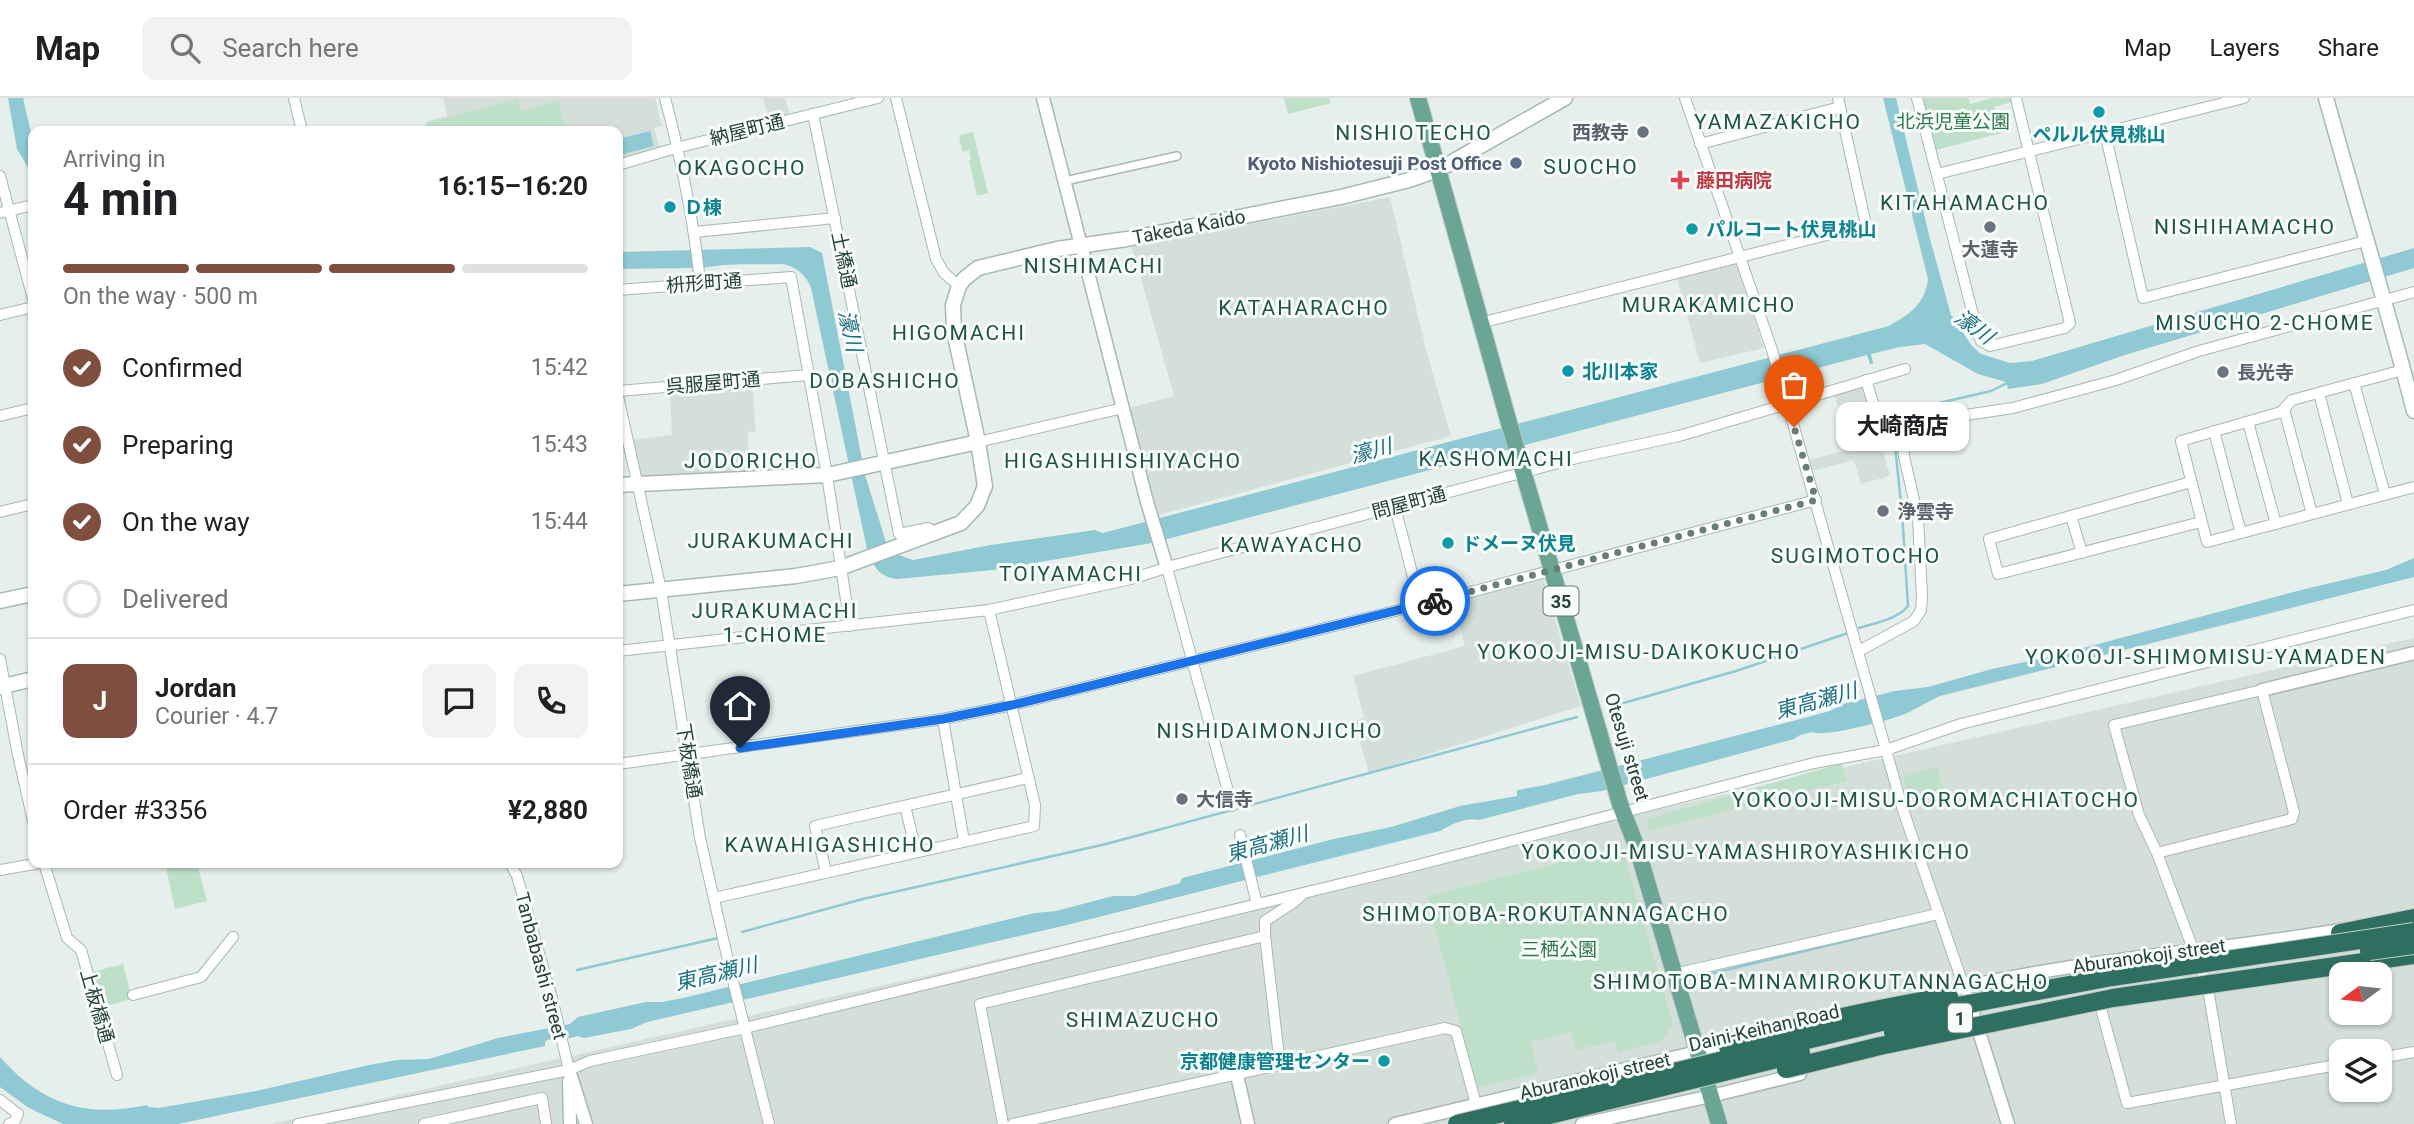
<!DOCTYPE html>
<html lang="en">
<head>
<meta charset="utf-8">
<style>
	:root { --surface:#fff; --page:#f2f2f2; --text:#202124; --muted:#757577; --line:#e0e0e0; --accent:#7f4e3f }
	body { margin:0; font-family:Roboto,"Noto Sans JP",sans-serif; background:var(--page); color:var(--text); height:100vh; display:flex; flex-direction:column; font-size:26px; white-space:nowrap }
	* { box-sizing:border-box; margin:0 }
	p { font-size:23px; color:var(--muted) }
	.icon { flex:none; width:38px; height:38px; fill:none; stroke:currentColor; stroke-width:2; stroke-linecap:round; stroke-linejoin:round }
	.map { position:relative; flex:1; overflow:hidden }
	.side { position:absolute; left:28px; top:28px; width:595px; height:742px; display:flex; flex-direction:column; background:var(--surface); border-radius:14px; box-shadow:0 2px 5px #0004 }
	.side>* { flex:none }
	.needle { width:46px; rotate:255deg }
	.buttons { position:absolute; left:2329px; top:864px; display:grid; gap:14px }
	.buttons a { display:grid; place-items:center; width:63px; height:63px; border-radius:14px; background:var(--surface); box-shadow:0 2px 5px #0004; font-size:35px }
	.pin { position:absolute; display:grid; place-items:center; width:60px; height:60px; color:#fff; margin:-72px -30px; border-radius:50% 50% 50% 0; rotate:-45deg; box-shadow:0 0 7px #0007 }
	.pin .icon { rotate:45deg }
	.courier { position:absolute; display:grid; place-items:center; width:70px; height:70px; margin:-35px; border:5px solid #1a73e8; border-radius:50%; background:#fff; color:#222; box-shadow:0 2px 9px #0007 }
	.bubble { position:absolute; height:49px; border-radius:14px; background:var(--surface); box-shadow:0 2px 5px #0004; font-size:23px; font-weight:700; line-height:49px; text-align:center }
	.head em { font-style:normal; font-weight:700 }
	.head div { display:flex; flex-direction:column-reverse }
	.head { display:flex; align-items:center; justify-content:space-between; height:119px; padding:0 35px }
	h1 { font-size:46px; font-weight:700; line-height:52px }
	.bar { display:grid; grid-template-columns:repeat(4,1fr); gap:10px 7px; align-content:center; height:84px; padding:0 35px }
	.bar i { height:9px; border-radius:5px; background:var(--line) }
	.bar .current { background:var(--accent) }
	.bar p { grid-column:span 4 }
	.line { display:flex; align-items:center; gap:18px; padding:0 35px; border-top:2px solid var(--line) }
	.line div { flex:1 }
	.round { display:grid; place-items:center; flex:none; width:74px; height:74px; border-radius:14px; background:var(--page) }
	ol { padding:0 35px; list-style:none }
	li { display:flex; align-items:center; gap:21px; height:77px }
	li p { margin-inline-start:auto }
	li .icon { padding:7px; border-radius:50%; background:var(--accent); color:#fff; stroke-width:4 }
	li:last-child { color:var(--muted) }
	li i { width:38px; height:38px; border:4px solid var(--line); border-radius:50% }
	header { display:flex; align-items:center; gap:42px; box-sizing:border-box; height:98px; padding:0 35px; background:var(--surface); border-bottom:2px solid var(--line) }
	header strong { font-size:33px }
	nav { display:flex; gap:38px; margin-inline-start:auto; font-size:24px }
	.search { width:490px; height:63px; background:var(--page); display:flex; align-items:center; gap:18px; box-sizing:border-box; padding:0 24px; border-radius:14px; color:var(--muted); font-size:26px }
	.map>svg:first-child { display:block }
</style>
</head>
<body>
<header>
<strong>Map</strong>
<div class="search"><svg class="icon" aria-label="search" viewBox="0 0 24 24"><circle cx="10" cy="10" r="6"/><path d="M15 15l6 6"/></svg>Search here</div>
<nav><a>Map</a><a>Layers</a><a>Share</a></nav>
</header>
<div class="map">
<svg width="2414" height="1026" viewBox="0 0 2414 1026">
	<rect width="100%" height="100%" fill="#e6efeb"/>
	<g fill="#d4dfda" fill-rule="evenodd">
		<path d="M443,0h212l7,28 -8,2 6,20 -42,11v-28h-191l-2,-9 22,-6z"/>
		<path d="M763,0h22l5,17 -21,6z"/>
		<path d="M1390,99l36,153 25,86 -293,79 -29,-107 45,-12 -42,-149z"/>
		<path d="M1736,165l28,85 -64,15 -23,-84z"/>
		<path d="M752,286l4,47 -8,1 1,43 -101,4 -9,-5 -9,-34 42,-5 -2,-44z"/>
		<path d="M1864,287l26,91 -29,8 -7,-24 -42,11 -3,-11 42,-11 -17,-55z"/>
		<path d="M1542,478l39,130 -212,67 -15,-52 10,-3 -11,-42 112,-30 -13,-49z"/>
		<path d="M2414,540v486h-2143zM2342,877h38v38h-38zM2342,954h38v38h-38z"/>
	</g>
	<g fill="#bfe0c8">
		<path d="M1284,0h45l2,5 -43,11z"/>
		<path d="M1922,0h46l2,6 23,-6h18l1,4 -18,5 7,26 -65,17z"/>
		<path d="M518,1l3,12 37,-10 8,30h-137l-2,-8z"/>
		<path d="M973,34l15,61 -11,3 -8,-35 2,-1 -2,-10 -6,2 -4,-14 2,-3z"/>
		<path d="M1842,665l5,18 -199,50 -1,-12z"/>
		<path d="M1937,668l6,25 -33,8 -7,-22z"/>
		<path d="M1622,749l51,178 -12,16 -43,11 -3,-11 -39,9 -5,-18 -40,10 7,31 -61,15 -50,-192z"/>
		<path d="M165,765h32l10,38 -32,8z"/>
		<path d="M123,866l9,35 -30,8 -10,-35z"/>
	</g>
	<g fill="#8ec9d4">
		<path d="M8,0h15l10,43v35l-16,-27z"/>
		<path d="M1883,0h13l34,141 21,76 21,31 9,8 29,9 22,-2 382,-113v20l-289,87 -83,29 -34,5 -2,-7 -28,-8 -53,-30 -25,3 -29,7 2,10h-3l-3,-9 -715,188 -159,27 -96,9c-18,-2 -24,-13 -30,-30l-56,-261c-5,-13 -14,-21 -28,-24 -29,1 -65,-2 -91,7v-3l-74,1v-17l192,-5 12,6 43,222 21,67 10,12 17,6 78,-15 104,-15 8,3 786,-207c21,-12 36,-22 39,-47z"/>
		<path d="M650,33l4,15 -34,9 -2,-16z"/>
		<path d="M2414,460v19l-474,119c-12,5 -23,13 -35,18 -15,6 -81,24 -93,18l-12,3 -6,4 -192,52 -24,3 -99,26c-13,-3 -27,4 -39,11l-373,94 -420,97 -16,7 -47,9 -6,-2 -24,6 -5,-3 -4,3v4l-367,78h-115l-34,-16 -29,-21v-30c43,48 85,61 147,48l1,2 11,1 97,-17 113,-26 28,-5 32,-1 69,-21 72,-14 8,-7 68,-15h16l21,-4 352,-85 21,-2 57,-15h21l46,-13 2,-5 152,-39 57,-12 69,-21 57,-10v-6l28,-5 248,-64 37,-10 13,-7 52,-13 33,-4 64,-18 61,-13 252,-67 81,-19z"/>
	</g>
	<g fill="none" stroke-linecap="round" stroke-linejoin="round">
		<g stroke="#8ec9d4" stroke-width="2.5">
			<path d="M1894,323l6,-9 91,-21 16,-8"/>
			<path d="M1859,530c16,-5 39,-9 49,-22l-6,-94 -9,-85"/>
			<path d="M1613,608l123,-35 112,-38"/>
			<path d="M742,834l121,-33 243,-55 471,-127"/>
			<path d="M577,872l141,-32"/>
			<path d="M1697,879l233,-56"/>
		</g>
		<defs>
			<path id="pedestrian" d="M1065,83l112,-25"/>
			<g id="minor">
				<path d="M294,0l8,33"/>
				<path d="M665,0c16,61 29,123 35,185"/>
				<path d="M896,0l40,161 8,14 15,13"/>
				<path d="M1685,0l87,252 131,460 61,177"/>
				<path d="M1917,0l61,236 3,7 9,5 75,-18 5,-5 -54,-225"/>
				<path d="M813,16l86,420 29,-6 7,4"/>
				<path d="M2105,35l38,165 223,-57"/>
				<path d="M1700,46l140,-37"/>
				<path d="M618,67l58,-17 202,-50"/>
				<path d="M1937,76l307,-76"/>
				<path d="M0,78l33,123"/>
				<path d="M0,115l33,-8"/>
				<path d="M695,134l140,-14"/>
				<path d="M618,192l173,-13 36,198 23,151"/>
				<path d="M0,217l33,-8"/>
				<path d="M1480,225l386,-98 -28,-127"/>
				<path d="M2403,272l-111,30 -11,12 -100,29 26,101 207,-55"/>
				<path d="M1866,282l11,36 7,6 5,1 30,-1 94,-14 103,-28 83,-29 215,-59"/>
				<path d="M2354,285l31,111"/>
				<path d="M618,293l190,-16"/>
				<path d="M2319,295l29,111"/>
				<path d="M618,298l43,194 39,248 29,127 40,159"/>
				<path d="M2284,311l28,105"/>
				<path d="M0,318l33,-8"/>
				<path d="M2248,324l28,102"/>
				<path d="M2214,333l27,102"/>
				<path d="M978,344l145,-34"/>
				<path d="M2191,384l-202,57 9,35 203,-52"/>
				<path d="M1395,409l25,97"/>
				<path d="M0,414l33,-8"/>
				<path d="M2071,418l11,37"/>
				<path d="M1167,470l65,238"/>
				<path d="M618,553l371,-41 142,-31 44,-14 406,-108 98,-21 226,-67"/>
				<path d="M1859,553l55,-30 7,-11 1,-13 -4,-79 -14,-62 -3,-33"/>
				<path d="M0,561l18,96 15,66"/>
				<path d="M943,621l21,122"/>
				<path d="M618,666l325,-45 69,-14 440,-108 364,-97"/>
				<path d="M905,708l11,45"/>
				<path d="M1240,737l17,69"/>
				<path d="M2157,755l135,-34 2,-7 -32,-122 -148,35 25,90 18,38 51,136 23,135"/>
				<path d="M44,765l23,75 14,12 36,125"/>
				<path d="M510,765l7,13 36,126 16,68"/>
				<path d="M0,772l40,-7"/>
				<path d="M826,774l-11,-46 213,-48"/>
				<path d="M714,800l320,-72 1,-21 -46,-195"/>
				<path d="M1674,876l264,-60"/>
				<path d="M133,897l68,-18 32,-40"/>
				<path d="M2100,907l27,98 215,-39"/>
				<path d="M2380,960l34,-6"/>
				<path d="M1280,967l-15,-129v-15l29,-19 10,-9"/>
				<path d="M0,1002l18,14 -4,9 -5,1"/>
				<path d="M298,1026l271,-54 21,-9 155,-33 645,-156 424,-109 72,-13 75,-26 453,-114"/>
				<path d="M424,1026l118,-26 4,26"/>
				<path d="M1003,1026l-23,-120 285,-68"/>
				<path d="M1013,1026l432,-96 11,3 20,73"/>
			</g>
			<g id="tertiary">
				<path d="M1043,0l104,404 20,66"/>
				<path d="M2262,592l152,-37"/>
				<path d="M1940,895c134,-34 272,-41 407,-64"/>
				<path d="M1968,899l40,127"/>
				<path d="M569,972l17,54"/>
				<path d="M1237,977l11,49"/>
				<path d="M569,983l1,43"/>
				<path d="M1395,1026l340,-81"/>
				<path d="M1582,1026l129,-28 89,-22"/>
			</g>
			<g id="secondary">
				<path d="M2326,0c29,105 61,208 88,313"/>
				<path d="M618,387l209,-10 151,-33"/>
				<path d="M618,496l178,-18 44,-8 121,-45 16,-17 8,-20 -7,-44 -24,-111 -1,-26 6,-19 5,-7 14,-11 79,-19 70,-10 214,-42 68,-17 29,-10 127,-72"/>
				<path d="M0,503l33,-7"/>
				<path d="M0,589l33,-8"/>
			</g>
			<path id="primary" d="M1418,0l89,318 113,388 17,44 82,276"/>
			<g id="motorway">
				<path d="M2340,835l74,-15"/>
				<path d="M2350,866l64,-9"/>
			</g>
		</defs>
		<use href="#pedestrian" stroke="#a8b8b2" stroke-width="10"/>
		<use href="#minor" stroke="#a8b8b2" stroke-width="12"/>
		<use href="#tertiary" stroke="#a8b8b2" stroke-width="15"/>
		<use href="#secondary" stroke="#a4bbb3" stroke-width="17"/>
		<use href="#primary" stroke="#c2cac8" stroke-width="18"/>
		<use href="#motorway" stroke="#c2cac8" stroke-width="20"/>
		<use href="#pedestrian" stroke="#fff" stroke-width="7"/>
		<use href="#minor" stroke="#fff" stroke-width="10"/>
		<use href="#tertiary" stroke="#fff" stroke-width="12"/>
		<use href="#secondary" stroke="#fff" stroke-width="14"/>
		<use href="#primary" stroke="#6aa596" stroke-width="16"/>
		<use href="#motorway" stroke="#2f6f62" stroke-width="18"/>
		<defs>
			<g id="motorway-bridge">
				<path d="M2369,853l45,-6"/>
				<path d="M1893,934l55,-12"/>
				<path d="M1728,949c72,-23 146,-38 221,-51"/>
				<path d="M1786,971l94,-23 233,-48 237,-34"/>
				<path d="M1457,1026l458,-110 197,-37 302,-45"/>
				<path d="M1513,1026l288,-71"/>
			</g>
		</defs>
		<use href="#motorway-bridge" stroke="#c2cac8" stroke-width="20" stroke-linecap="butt"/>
		<use href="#motorway-bridge" stroke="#2f6f62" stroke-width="18"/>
	</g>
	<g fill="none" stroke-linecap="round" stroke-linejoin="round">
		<path stroke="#687f78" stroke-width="7" stroke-dasharray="0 12.6" d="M1435,503l381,-101 -22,-73"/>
		<path stroke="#1a73e8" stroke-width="9" d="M740,650l203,-29 69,-14 423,-104"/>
	</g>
	<g fill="#0f9aa8" stroke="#f7fbf9" stroke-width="2.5">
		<circle cx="2099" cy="14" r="7"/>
		<circle cx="670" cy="109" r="7"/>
		<circle cx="1692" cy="131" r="7"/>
		<circle cx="1568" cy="273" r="7"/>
		<circle cx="1448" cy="445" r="7"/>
		<circle cx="1384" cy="963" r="7"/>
	</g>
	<g fill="#6b7280" stroke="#f7fbf9" stroke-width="2.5">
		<circle cx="1643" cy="34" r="7"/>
		<circle cx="1990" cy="129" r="7"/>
		<circle cx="2223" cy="274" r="7"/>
		<circle cx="1883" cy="413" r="7"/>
		<circle cx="1182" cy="701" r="7"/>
	</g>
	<circle fill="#5c6f8a" stroke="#f7fbf9" stroke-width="2.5" cx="1516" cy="65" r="7"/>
	<path fill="#e0444e" stroke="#f7fbf9" stroke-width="2.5" d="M1676.5 71.5h7v7h7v7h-7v7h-7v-7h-7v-7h7z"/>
	<g text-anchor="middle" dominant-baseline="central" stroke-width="6" stroke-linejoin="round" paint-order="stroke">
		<g fill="#f7fbf9" stroke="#637a73" stroke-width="2">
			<rect x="1543.5" y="488.5" width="35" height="29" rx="5"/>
			<rect x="1948" y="905.5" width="24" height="29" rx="5"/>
		</g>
		<g font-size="18" font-weight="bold" fill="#24423a">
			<text x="1561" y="503">35</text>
			<text x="1960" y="920">1</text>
		</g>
		<g font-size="19" fill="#2d7a4b" stroke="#f7fbf9">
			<text x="1953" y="23">北浜児童公園</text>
			<text x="1559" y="851">三栖公園</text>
		</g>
		<g font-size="19" fill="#24423a" stroke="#f7fbf9">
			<text transform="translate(747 32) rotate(-14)">納屋町通</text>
			<text transform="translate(1189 129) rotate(-11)">Takeda Kaido</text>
			<text transform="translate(844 162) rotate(78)">土橋通</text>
			<text transform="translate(704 185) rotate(-4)">枡形町通</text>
			<text transform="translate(713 285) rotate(-5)">呉服屋町通</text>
			<text transform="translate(1409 405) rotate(-15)">問屋町通</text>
			<text transform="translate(1627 649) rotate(73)">Otesuji street</text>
			<text transform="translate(689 663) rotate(81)">下板橋通</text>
			<text transform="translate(2149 858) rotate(-8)">Aburanokoji street</text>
			<text transform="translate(541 868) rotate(75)">Tanbabashi street</text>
			<text transform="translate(97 908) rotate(74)">上板橋通</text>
			<text transform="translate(1764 930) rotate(-13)">Daini-Keihan Road</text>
			<text transform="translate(1595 978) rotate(-13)">Aburanokoji street</text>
		</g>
		<g font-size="19" font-weight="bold" fill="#5b616d" stroke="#f7fbf9" text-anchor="start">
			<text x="1629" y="34" text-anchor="end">西教寺</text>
			<text x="1990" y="151" text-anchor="middle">大蓮寺</text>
			<text x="2237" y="274">長光寺</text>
			<text x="1897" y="413">浄雲寺</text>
			<text x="1196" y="701">大信寺</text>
		</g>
		<g font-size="19" font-weight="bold" fill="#0d838f" stroke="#f7fbf9" text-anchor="start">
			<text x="2099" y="36" text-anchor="middle">ペルル伏見桃山</text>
			<text x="684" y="109">Ｄ棟</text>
			<text x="1706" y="131">パルコート伏見桃山</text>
			<text x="1582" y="273">北川本家</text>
			<text x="1462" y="445">ドメーヌ伏見</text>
			<text x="1370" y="963" text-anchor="end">京都健康管理センター</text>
		</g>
		<g font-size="19" font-weight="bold" fill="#4e5e75" stroke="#f7fbf9" text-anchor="end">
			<text x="1502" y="65">Kyoto Nishiotesuji Post Office</text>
		</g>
		<g font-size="19" font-weight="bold" fill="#be3a42" stroke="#f7fbf9" text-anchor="start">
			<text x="1696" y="82">藤田病院</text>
		</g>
		<g font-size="21" letter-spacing="2" fill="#1f5548" stroke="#f7fbf9">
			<text x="1778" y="24">YAMAZAKICHO</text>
			<text x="1414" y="35">NISHIOTECHO</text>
			<text x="1591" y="69">SUOCHO</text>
			<text x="742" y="70">OKAGOCHO</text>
			<text x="1965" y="105">KITAHAMACHO</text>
			<text x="2245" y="129">NISHIHAMACHO</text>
			<text x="1094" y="168">NISHIMACHI</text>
			<text x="1709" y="207">MURAKAMICHO</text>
			<text x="1304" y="210">KATAHARACHO</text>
			<text x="2265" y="225">MISUCHO 2-CHOME</text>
			<text x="959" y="235">HIGOMACHI</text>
			<text x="885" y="283">DOBASHICHO</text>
			<text x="1496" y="361">KASHOMACHI</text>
			<text x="751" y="363">JODORICHO</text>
			<text x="1123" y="363">HIGASHIHISHIYACHO</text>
			<text x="771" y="443">JURAKUMACHI</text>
			<text x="1292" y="447">KAWAYACHO</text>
			<text x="1856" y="458">SUGIMOTOCHO</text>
			<text x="1071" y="476">TOIYAMACHI</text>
			<text x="775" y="513">JURAKUMACHI<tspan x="775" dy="24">1-CHOME</tspan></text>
			<text x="1639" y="554">YOKOOJI-MISU-DAIKOKUCHO</text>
			<text x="2206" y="559">YOKOOJI-SHIMOMISU-YAMADEN</text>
			<text x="1270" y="633">NISHIDAIMONJICHO</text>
			<text x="1936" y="702">YOKOOJI-MISU-DOROMACHIATOCHO</text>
			<text x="830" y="747">KAWAHIGASHICHO</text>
			<text x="1746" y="754">YOKOOJI-MISU-YAMASHIROYASHIKICHO</text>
			<text x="1546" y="816">SHIMOTOBA-ROKUTANNAGACHO</text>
			<text x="1821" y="884">SHIMOTOBA-MINAMIROKUTANNAGACHO</text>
			<text x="1143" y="922">SHIMAZUCHO</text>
		</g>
		<g font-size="21" font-style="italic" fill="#1c6f80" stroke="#f7fbf9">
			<text transform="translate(1974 229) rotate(36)">濠川</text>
			<text transform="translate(850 233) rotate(77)">濠川</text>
			<text transform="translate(1371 353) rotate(-15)">濠川</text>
			<text transform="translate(1816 603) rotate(-15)">東高瀬川</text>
			<text transform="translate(1267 746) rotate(-15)">東高瀬川</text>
			<text transform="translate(716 876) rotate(-13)">東高瀬川</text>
		</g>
	</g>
</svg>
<div class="buttons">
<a><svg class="needle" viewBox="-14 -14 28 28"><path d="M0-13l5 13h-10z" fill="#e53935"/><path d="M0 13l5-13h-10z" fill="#757577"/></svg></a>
<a><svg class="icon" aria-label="layers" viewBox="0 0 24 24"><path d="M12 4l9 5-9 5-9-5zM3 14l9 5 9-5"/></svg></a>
</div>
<div class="pin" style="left:1794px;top:329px;background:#ea580c"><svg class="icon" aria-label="bag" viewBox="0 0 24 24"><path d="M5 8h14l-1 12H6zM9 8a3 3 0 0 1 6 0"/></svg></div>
<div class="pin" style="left:740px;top:650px;background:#1f2937"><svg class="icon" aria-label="home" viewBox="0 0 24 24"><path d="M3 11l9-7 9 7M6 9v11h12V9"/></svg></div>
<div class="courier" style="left:1435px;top:503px"><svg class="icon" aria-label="bike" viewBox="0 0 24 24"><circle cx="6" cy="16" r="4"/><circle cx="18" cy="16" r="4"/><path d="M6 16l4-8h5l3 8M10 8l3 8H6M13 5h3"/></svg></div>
<div class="bubble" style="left:1836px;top:304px;width:133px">大崎商店</div>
<section class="side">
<div class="head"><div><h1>4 min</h1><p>Arriving in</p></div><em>16:15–16:20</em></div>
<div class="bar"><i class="current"></i><i class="current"></i><i class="current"></i><i></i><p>On the way · 500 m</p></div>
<ol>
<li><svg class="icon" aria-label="check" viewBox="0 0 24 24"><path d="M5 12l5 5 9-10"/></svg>Confirmed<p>15:42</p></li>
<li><svg class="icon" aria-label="check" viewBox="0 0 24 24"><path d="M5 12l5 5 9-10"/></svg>Preparing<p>15:43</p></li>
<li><svg class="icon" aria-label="check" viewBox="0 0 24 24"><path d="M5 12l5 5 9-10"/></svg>On the way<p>15:44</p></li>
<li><i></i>Delivered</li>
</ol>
<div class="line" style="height:126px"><b class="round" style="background:var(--accent);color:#fff">J</b><div><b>Jordan</b><p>Courier · 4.7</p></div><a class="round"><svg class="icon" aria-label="chat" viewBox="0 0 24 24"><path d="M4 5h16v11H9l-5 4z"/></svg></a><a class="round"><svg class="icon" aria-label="phone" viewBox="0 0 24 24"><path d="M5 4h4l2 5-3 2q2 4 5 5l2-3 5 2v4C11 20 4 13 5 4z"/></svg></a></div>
<div class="line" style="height:91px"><div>Order #3356</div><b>¥2,880</b></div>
</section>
</div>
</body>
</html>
